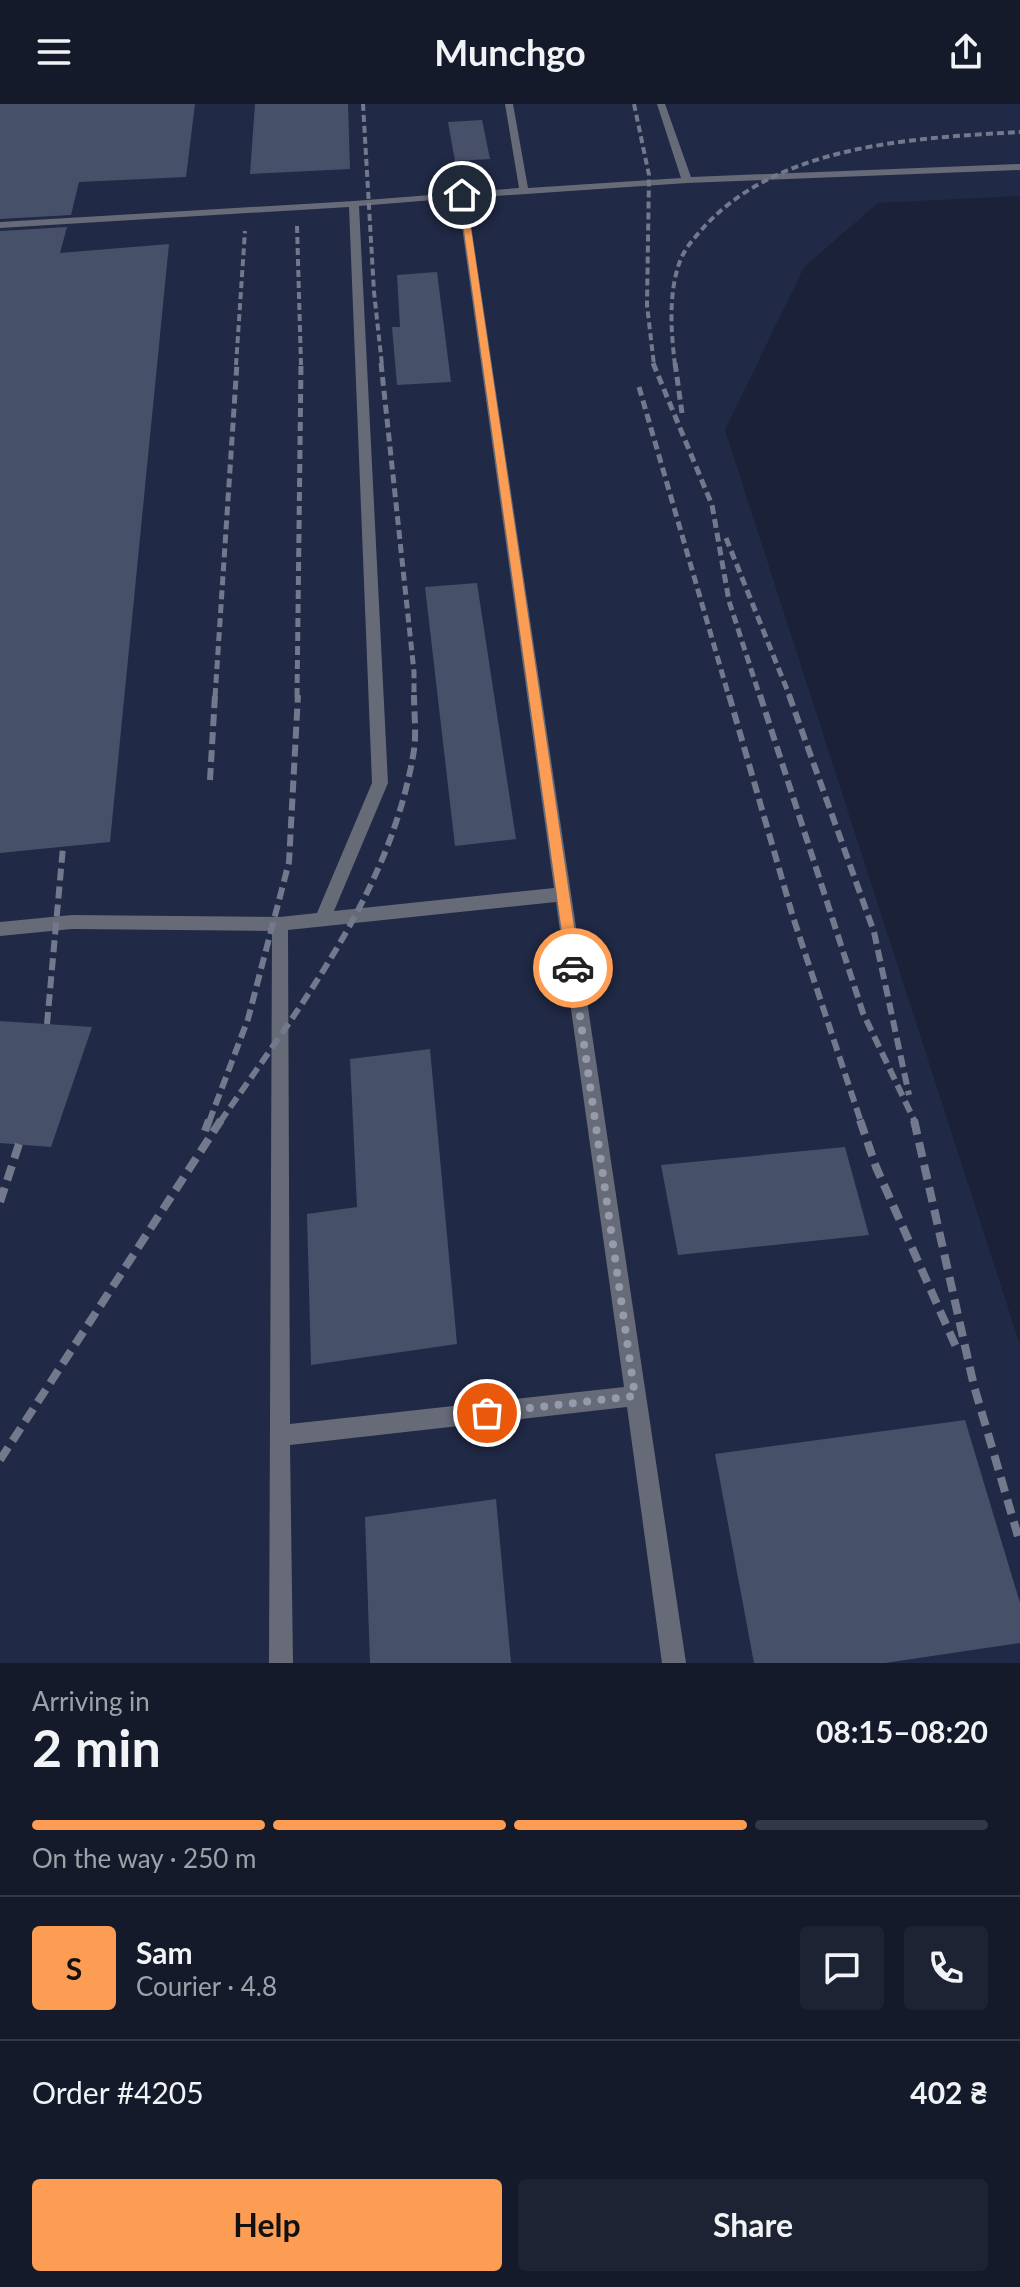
<!DOCTYPE html>
<html lang="en">
<head>
<meta charset="utf-8">
<style>
	:root { --surface:#141a2a; --page:#1d2332; --text:#f1f3f6; --muted:#9da1a8; --line:#333847; --accent:#fc9d53 }
	body { margin:0; font-family:Lato,sans-serif; background:var(--page); color:var(--text); height:100vh; display:flex; flex-direction:column; font-size:30px; white-space:nowrap }
	* { box-sizing:border-box; margin:0 }
	p { font-size:26px; color:var(--muted) }
	.icon { flex:none; width:44px; height:44px; fill:none; stroke:currentColor; stroke-width:2; stroke-linecap:round; stroke-linejoin:round }
	.map { position:relative; height:1559px; overflow:hidden }
	.drawer { display:flex; flex-direction:column; background:var(--surface); flex:1 }
	.drawer>* { flex:none }
	.pin { position:absolute; display:grid; place-items:center; width:68px; height:68px; color:#fff; margin:-34px; border:4px solid #fff; border-radius:50%; box-shadow:0 2px 8px #0007 }
	.courier { position:absolute; display:grid; place-items:center; width:80px; height:80px; margin:-40px; border:6px solid #fc9d53; border-radius:50%; background:#fff; color:#222; box-shadow:0 2px 10px #0007 }
	.summary em { font-style:normal; font-weight:700 }
	.summary div { display:flex; flex-direction:column-reverse }
	.summary { display:flex; align-items:center; justify-content:space-between; height:136px; padding:0 32px }
	h1 { font-size:52px; font-weight:700; line-height:60px }
	.bar { display:grid; grid-template-columns:repeat(4,1fr); gap:12px 8px; align-content:center; height:96px; padding:0 32px }
	.bar i { height:10px; border-radius:6px; background:var(--line) }
	.bar .selected { background:var(--accent) }
	.bar p { grid-column:span 4 }
	.line { display:flex; align-items:center; gap:20px; padding:0 32px; border-top:2px solid var(--line) }
	.line div { flex:1 }
	.round { display:grid; place-items:center; flex:none; width:84px; height:84px; border-radius:8px; background:var(--page) }
	.cta { display:flex; gap:16px; margin-top:auto; padding:16px 32px }
	.cta a { flex:1; height:92px; border-radius:8px; background:var(--accent); color:#111; font-size:32px; font-weight:700; line-height:92px; text-align:center }
	.cta a+a { background:var(--page); color:var(--text) }
	header { display:flex; justify-content:space-between; align-items:center; height:104px; padding:0 32px; background:var(--surface); font-size:36px; font-weight:700 }
	.map>svg:first-child { display:block }
</style>
</head>
<body>
<header><svg class="icon" aria-label="menu" viewBox="0 0 24 24"><path d="M4 6h16M4 12h16M4 18h16"/></svg>Munchgo<svg class="icon" aria-label="share" viewBox="0 0 24 24"><path d="M12 15V3M7 8l5-5 5 5M5 13v7h14v-7"/></svg></header>
<div class="map">
<svg width="1020" height="1559" viewBox="0 0 1020 1559">
	<rect width="100%" height="100%" fill="#1b2238"/>
	<path fill="#202945" d="M0,0h1020v92l-142,7 -74,64 -79,163 295,915v318h-1020z"/>
	<g fill="#475069">
		<path d="M0,0h195l-9,73 -107,5 -8,33 -71,4z"/>
		<path d="M255,0h93l2,65 -100,5z"/>
		<path d="M482,16l8,39 -35,2 -7,-39z"/>
		<path d="M67,123l-7,26 109,-9 -59,598 -110,11v-622z"/>
		<path d="M437,168l14,110 -54,3 -5,-58h8l-3,-52z"/>
		<path d="M477,479l39,256 -61,7 -30,-259z"/>
		<path d="M0,917l92,6 -41,120 -51,-4z"/>
		<path d="M430,945l27,295 -146,21 -4,-151 50,-7 -7,-148z"/>
		<path d="M845,1043l24,88 -191,20 -17,-90z"/>
		<path d="M965,1316l55,183v40l-135,20h-131l-39,-209z"/>
		<path d="M496,1395l15,164h-141l-5,-146z"/>
	</g>
	<g fill="none" stroke-linecap="round" stroke-linejoin="round">
		<path fill="#676b77" fill-rule="evenodd" d="M505,0h8l15,84 153,-10 -24,-74h8l26,73 329,-13v6l-333,13 -220,15 219,1465h-24l-35,-256 -337,38 3,218h-24l3,-732 -200,-2 -72,7v-14l72,-7 208,2 37,-4 55,-130 -23,-576 -349,21v-6l354,-21 165,-13zM458,94l96,690 -220,23 54,-128 -29,-577zM556,798l68,485 -334,37 -2,-494z"/>
		<g stroke="#73798c" stroke-width="4" stroke-dasharray="7 4" stroke-linecap="butt">
			<path d="M363,0l11,188 8,73"/>
			<path d="M634,0l15,71 -2,130 7,60"/>
			<path d="M297,122l4,139"/>
			<path d="M236,261l9,-134"/>
			<path d="M675,261c-4,-33 -7,-71 5,-104 5,-13 15,-24 24,-34 76,-83 211,-89 316,-95"/>
		</g>
		<g stroke="#73798c" stroke-width="5" stroke-dasharray="9 5" stroke-linecap="butt">
			<path d="M381,259l33,309v25"/>
			<path d="M653,259l59,142 17,96 31,96"/>
			<path d="M675,259l7,50"/>
			<path d="M639,283l90,310"/>
			<path d="M726,434l64,159"/>
			<path d="M215,593l22,-334"/>
			<path d="M297,593l4,-334"/>
		</g>
		<g stroke="#73798c" stroke-width="6" stroke-dasharray="12 6" stroke-linecap="butt">
			<path d="M729,591l64,222 68,205"/>
			<path d="M760,591l103,318 52,109"/>
			<path d="M789,591l85,237 35,163"/>
			<path d="M210,676l5,-85"/>
			<path d="M47,920l16,-177"/>
			<path d="M209,1018l39,-103 41,-157 9,-167"/>
			<path d="M220,1018c78,-113 169,-228 193,-366 4,-19 1,-41 1,-61"/>
		</g>
		<g stroke="#73798c" stroke-width="8" stroke-dasharray="15 8" stroke-linecap="butt">
			<path d="M860,1016l16,47 81,182"/>
			<path d="M914,1016l60,266 46,157"/>
			<path d="M205,1027l4,-11"/>
			<path d="M0,1098l19,-58"/>
			<path d="M0,1356l221,-340"/>
		</g>
	</g>
	<path fill="#fc9d53" d="M462,89l4,2 114,773 -7,6 -6,-6 -108,-773z"/>
	<g fill="none" stroke-linecap="round" stroke-linejoin="round">
		<path stroke="#959bac" stroke-width="8" stroke-dasharray="0 14.4" d="M487,1309l148,-17 -62,-428"/>
	</g>
</svg>
<div class="pin" style="left:487px;top:1309px;background:#ea580c"><svg class="icon" aria-label="bag" viewBox="0 0 24 24"><path d="M5 8h14l-1 12H6zM9 8a3 3 0 0 1 6 0"/></svg></div>
<div class="pin" style="left:462px;top:91px;background:#1f2937"><svg class="icon" aria-label="home" viewBox="0 0 24 24"><path d="M3 11l9-7 9 7M6 9v11h12V9"/></svg></div>
<div class="courier" style="left:573px;top:864px"><svg class="icon" aria-label="car" viewBox="0 0 24 24"><path d="M5 17H2v-5l4-1 3-4h7l3 4 3 1v5h-3M9 17h6M6 11h13"/><circle cx="7" cy="17" r="2"/><circle cx="17" cy="17" r="2"/></svg></div>
</div>
<section class="drawer">
<div class="summary"><div><h1>2 min</h1><p>Arriving in</p></div><em>08:15–08:20</em></div>
<div class="bar"><i class="selected"></i><i class="selected"></i><i class="selected"></i><i></i><p>On the way · 250 m</p></div>
<div class="line" style="height:144px"><b class="round" style="background:var(--accent);color:#111">S</b><div><b>Sam</b><p>Courier · 4.8</p></div><a class="round"><svg class="icon" aria-label="chat" viewBox="0 0 24 24"><path d="M4 5h16v11H9l-5 4z"/></svg></a><a class="round"><svg class="icon" aria-label="phone" viewBox="0 0 24 24"><path d="M5 4h4l2 5-3 2q2 4 5 5l2-3 5 2v4C11 20 4 13 5 4z"/></svg></a></div>
<div class="line" style="height:104px"><div>Order #4205</div><b>402 ₴</b></div>
<div class="cta"><a>Help</a><a>Share</a></div>
</section>
</body>
</html>
